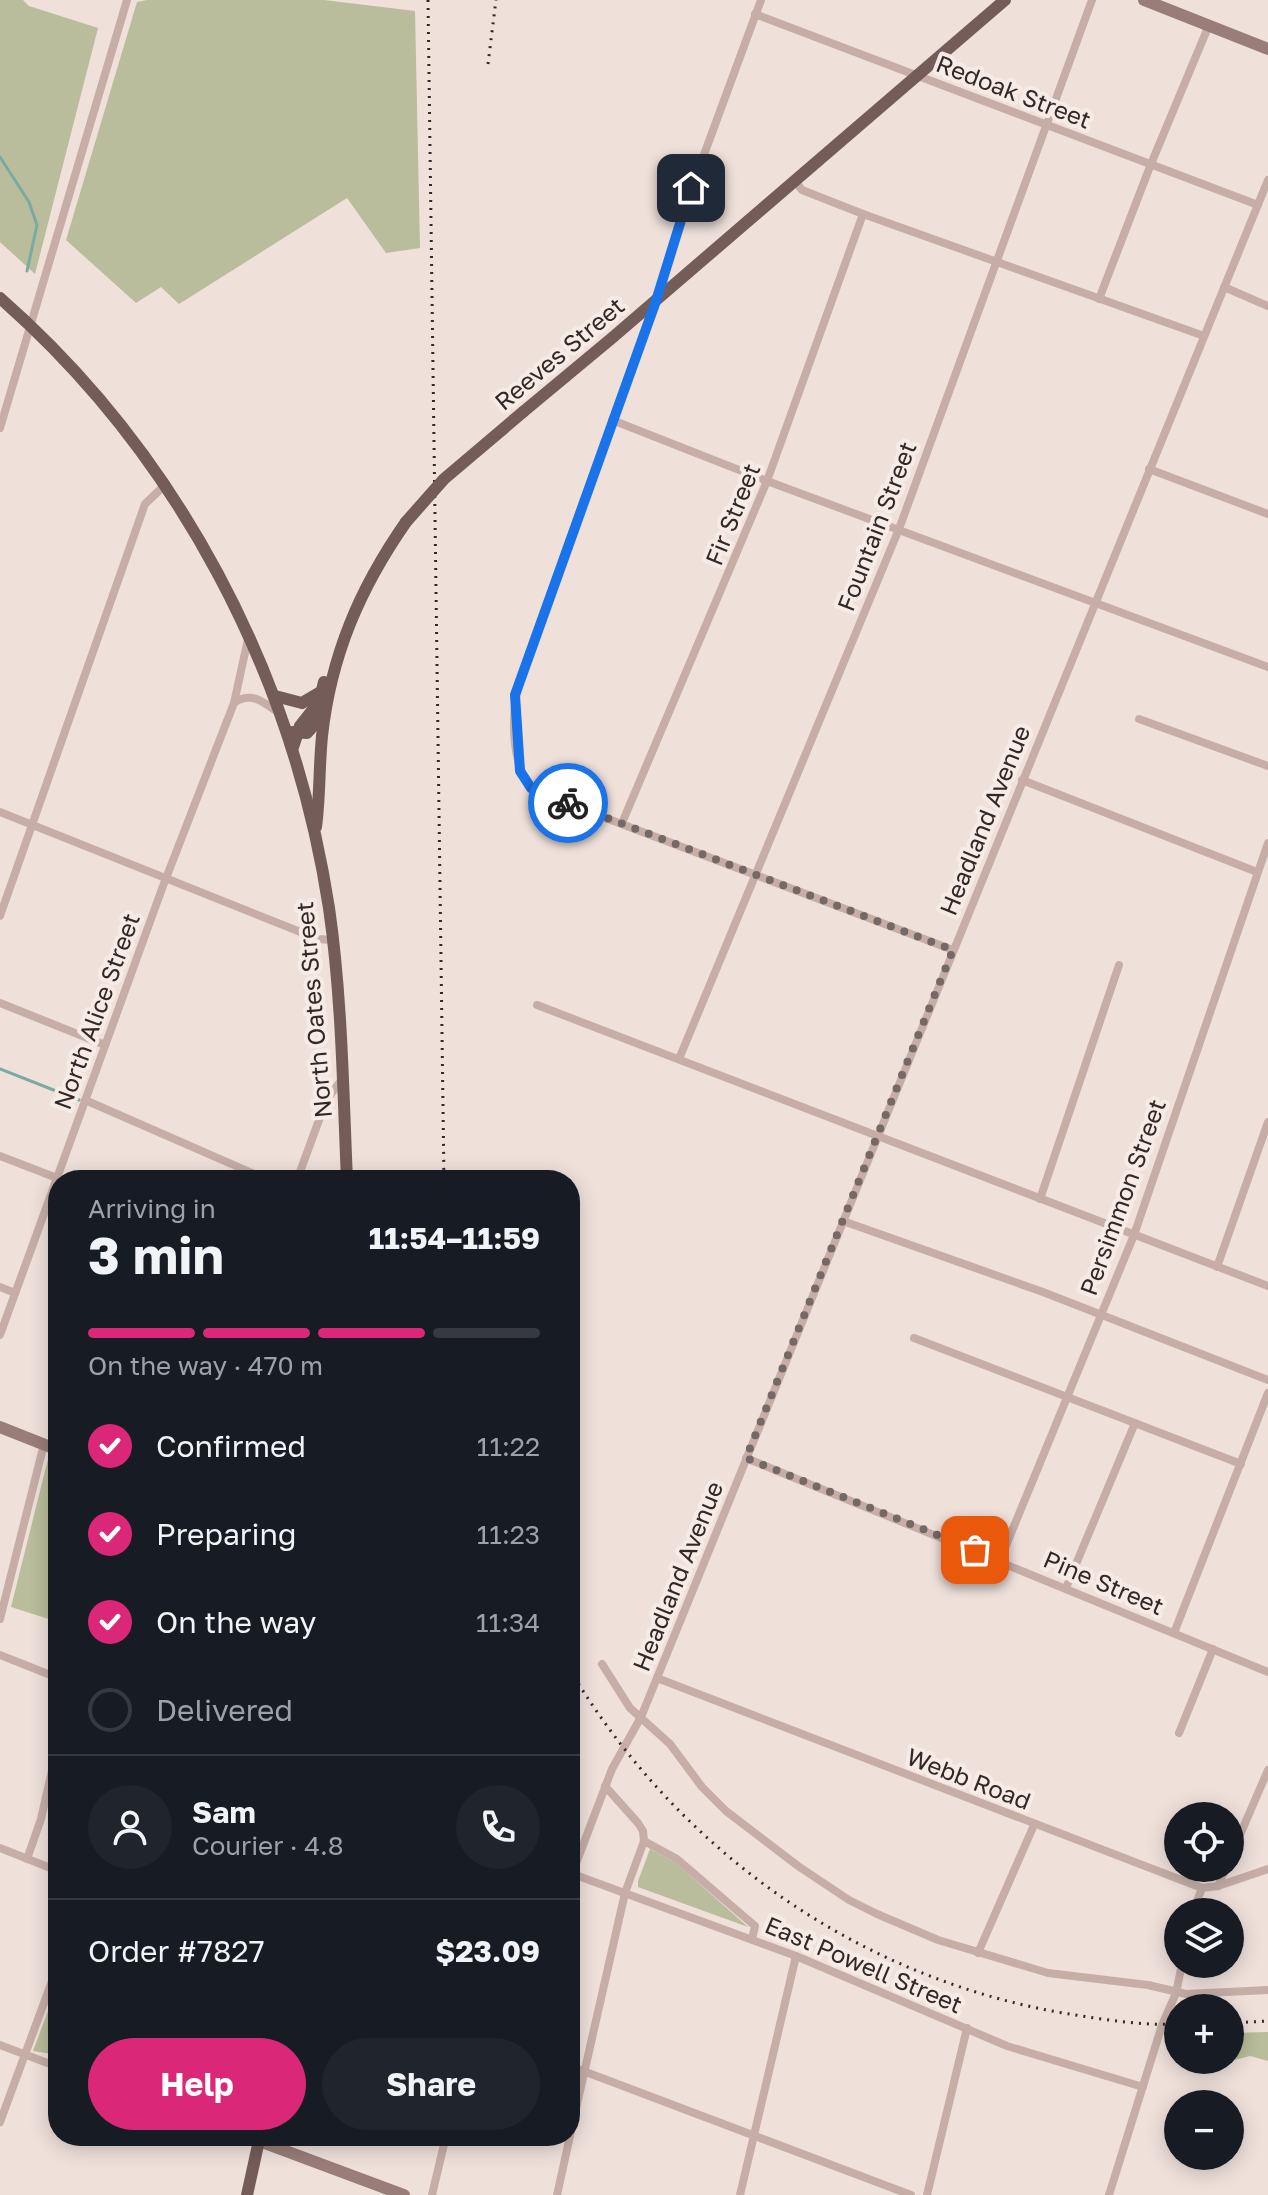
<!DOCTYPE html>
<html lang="en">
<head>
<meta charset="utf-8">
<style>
	:root { --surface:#171b24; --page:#20242c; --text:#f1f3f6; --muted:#9ea1a6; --line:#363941; --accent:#db2777 }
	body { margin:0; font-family:"Golos Text",sans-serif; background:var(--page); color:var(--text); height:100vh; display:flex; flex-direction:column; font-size:30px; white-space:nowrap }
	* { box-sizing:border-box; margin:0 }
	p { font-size:26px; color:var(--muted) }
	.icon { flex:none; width:44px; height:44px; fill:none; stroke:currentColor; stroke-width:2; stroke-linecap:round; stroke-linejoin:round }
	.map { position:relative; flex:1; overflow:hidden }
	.details { position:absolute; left:48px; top:1170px; width:532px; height:976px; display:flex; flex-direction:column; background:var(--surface); border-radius:32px; box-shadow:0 4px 20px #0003 }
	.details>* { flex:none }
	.controls { position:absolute; left:1164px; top:1802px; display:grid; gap:16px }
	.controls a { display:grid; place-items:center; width:80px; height:80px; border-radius:50%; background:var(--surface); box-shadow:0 4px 20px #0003; font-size:40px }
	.pin { position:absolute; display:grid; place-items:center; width:68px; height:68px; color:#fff; margin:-34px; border-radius:16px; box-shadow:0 4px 12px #0006 }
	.courier { position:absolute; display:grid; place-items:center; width:80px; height:80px; margin:-40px; border:6px solid #1a73e8; border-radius:50%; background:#fff; color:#222; box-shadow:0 2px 10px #0007 }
	.overview em { font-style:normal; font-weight:700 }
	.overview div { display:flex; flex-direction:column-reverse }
	.overview { display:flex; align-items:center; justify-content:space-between; height:136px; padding:0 40px }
	h1 { font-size:52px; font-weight:700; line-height:60px }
	.bar { display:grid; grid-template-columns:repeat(4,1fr); gap:12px 8px; align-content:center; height:96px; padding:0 40px }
	.bar i { height:10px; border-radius:6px; background:var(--line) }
	.bar .active { background:var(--accent) }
	.bar p { grid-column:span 4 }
	.line { display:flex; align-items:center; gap:20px; padding:0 40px; border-top:2px solid var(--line) }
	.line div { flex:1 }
	.round { display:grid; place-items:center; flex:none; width:84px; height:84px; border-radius:42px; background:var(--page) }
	ol { padding:0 40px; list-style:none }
	li { display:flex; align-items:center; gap:24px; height:88px }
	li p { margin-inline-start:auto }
	li .icon { padding:8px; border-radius:50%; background:var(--accent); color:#fff; stroke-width:4 }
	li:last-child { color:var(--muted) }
	li i { width:44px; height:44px; border:4px solid var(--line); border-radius:50% }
	.cta { display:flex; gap:16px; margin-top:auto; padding:16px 40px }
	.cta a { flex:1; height:92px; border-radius:48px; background:var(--accent); color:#fff; font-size:32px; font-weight:700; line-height:92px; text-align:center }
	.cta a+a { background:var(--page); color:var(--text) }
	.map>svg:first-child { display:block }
</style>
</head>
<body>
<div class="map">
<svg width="1268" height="2195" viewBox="0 0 1268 2195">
	<rect width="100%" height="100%" fill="#efe0da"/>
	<g fill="#b9bd9b">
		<path d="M0,0h23l6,6 69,22 -63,246 -35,-32z"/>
		<path d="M147,0h177l91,11 5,237 -34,5 -39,-55 -168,106 -18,-17 -25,16 -70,-63 71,-238z"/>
		<path d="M50,1451l8,3v168l-47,-15z"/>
		<path d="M650,1849l26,14 72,64 -110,-40v-6z"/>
		<path d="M58,1984v71l-25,-4z"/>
		<path d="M1268,2032v29l-18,-5 -40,10 -13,-6h33v-27z"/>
	</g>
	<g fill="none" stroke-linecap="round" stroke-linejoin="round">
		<g stroke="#7baaa1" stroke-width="3">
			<path d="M0,157l29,45 8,23 -10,46"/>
			<path d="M0,1069l79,31"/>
		</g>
		<g stroke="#c6aea7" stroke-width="8">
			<path d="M761,0l-80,217 -25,84 -137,382c-8,29 -10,94 21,110l413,157"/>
			<path d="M755,14l503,191"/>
			<path d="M795,181l7,9 61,24 341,122"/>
			<path d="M1224,287l44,19"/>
			<path d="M1099,299l52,-135 58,-139"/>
			<path d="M612,420l155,61 501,186"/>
			<path d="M0,428l127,-428"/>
			<path d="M1149,469l119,45"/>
			<path d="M235,702c16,-10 27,-1 41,9"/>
			<path d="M1139,719l129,47"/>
			<path d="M1022,780l235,92"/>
			<path d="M0,812l318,127 15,1"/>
			<path d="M622,823l145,-342 96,-267"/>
			<path d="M0,916l145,-412 21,-20"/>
			<path d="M0,1003l105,42"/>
			<path d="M537,1005l731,281"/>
			<path d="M679,1059l220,-530 193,-529"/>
			<path d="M85,1100l183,80"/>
			<path d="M0,1156l57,22"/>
			<path d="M297,1180l29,-79 16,-22"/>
			<path d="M1040,1199l79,-234"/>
			<path d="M843,1221l200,71 225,88"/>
			<path d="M1217,1267l51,-145"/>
			<path d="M0,1287l15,6"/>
			<path d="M0,1335l163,-449 71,-183 14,-64"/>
			<path d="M914,1338l327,126"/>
			<path d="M746,1458l522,214"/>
			<path d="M1000,1560l134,-325 134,-392"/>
			<path d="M1066,1588l69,-165"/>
			<path d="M0,1619l44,-175"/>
			<path d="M1174,1633l94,-240"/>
			<path d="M0,1655l58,23"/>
			<path d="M602,1664l28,44 40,36 32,43 24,24 72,55 51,34 28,14 61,26 110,33 100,12 38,9 82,-4"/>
			<path d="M657,1678l545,210 16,-2 50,-17"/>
			<path d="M1179,1733l34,-84"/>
			<path d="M644,1841l33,18 78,67 -3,13"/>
			<path d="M0,1848l58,23"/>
			<path d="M1230,1858l38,-88"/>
			<path d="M27,1859l14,-40 17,-75"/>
			<path d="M570,1873l226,83 211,90 136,41"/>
			<path d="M572,1874l40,-105 29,-52 16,-39 611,-1498"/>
			<path d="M1218,1886l8,-18"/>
			<path d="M1193,1912l9,-24"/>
			<path d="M978,1953l56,-128"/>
			<path d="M0,2045l58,22"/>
			<path d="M570,2066l341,129"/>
			<path d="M0,2122l58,-157"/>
			<path d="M570,2135l55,-242 19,-52 -1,-10 -5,-8 -33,-37"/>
			<path d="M245,2136l14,5"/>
			<path d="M432,2195l14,-59"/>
			<path d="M557,2195l13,-59"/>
			<path d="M740,2195l56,-239"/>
			<path d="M927,2195l40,-167"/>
			<path d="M1109,2195l53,-170 14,-32 6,-29"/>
		</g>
		<g stroke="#997d78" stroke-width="12">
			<path d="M1144,0l124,49"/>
			<path d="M0,1427l58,23"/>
			<path d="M259,2141l145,54"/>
		</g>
		<g stroke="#745c59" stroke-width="12">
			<path d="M0,298c179,157 293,376 329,610 13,90 14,182 18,272"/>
			<path d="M523,412l89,-74 393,-338"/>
			<path d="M275,696l27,7 17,-10"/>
			<path d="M290,732l17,1 16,-18"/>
			<path d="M293,747l7,-21 19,-24 5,-20"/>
			<path d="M316,827c4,-30 3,-61 6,-91 9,-81 38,-148 84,-214"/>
			<path d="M247,2195l13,-59"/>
		</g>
		<g stroke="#332827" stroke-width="3" stroke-dasharray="2 6" stroke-linecap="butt">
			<path d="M428,0l16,1180"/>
			<path d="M488,64l8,-64"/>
			<path d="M570,1670c108,180 286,307 493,343 38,6 77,13 115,11"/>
			<path d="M1230,2023l38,-2"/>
		</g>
		<path stroke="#745c59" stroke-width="12" d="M406,522l38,-43 79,-67"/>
	</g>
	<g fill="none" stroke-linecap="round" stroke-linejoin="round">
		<path stroke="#756866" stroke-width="8" stroke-dasharray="0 14.4" d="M568,803l385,147 -207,508 229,92"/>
		<path stroke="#1a73e8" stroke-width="10" d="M568,803l-37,-15 -11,-17 -5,-76 141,-394 35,-113"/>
	</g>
	<g text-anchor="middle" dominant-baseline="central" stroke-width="8" stroke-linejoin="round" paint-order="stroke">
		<g font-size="24" fill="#332827" stroke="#f7ebe5">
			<text transform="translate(1014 91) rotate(21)">Redoak Street</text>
			<text transform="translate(559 353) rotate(-40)">Reeves Street</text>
			<text transform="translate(732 514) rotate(-68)">Fir Street</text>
			<text transform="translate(876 526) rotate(-69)">Fountain Street</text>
			<text transform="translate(984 820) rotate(-68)">Headland Avenue</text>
			<text transform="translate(313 1010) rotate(-95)">North Oates Street</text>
			<text transform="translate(96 1011) rotate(-70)">North Alice Street</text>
			<text transform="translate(1122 1197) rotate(-70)">Persimmon Street</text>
			<text transform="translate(677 1576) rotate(-68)">Headland Avenue</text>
			<text transform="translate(1104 1582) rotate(23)">Pine Street</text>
			<text transform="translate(969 1778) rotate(21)">Webb Road</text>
			<text transform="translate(864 1964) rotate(23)">East Powell Street</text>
		</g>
	</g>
</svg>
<div class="controls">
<a><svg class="icon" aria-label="locate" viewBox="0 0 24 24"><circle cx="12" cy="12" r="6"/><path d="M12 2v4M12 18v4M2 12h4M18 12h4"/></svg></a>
<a><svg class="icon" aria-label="layers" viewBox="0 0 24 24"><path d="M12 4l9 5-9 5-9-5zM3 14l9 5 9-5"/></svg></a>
<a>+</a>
<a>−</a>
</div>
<div class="pin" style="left:975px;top:1550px;background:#ea580c"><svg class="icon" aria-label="bag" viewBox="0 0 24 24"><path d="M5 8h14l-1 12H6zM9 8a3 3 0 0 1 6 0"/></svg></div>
<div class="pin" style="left:691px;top:188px;background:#1f2937"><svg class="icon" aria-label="home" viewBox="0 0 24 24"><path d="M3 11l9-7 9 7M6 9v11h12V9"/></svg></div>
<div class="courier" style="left:568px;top:803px"><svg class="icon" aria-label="bike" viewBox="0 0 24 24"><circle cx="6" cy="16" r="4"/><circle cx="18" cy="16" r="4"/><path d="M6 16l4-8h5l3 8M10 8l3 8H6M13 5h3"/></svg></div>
<section class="details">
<div class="overview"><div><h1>3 min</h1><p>Arriving in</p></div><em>11:54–11:59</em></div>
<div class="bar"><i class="active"></i><i class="active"></i><i class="active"></i><i></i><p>On the way · 470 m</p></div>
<ol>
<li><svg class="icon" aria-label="check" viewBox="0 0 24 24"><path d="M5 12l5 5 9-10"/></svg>Confirmed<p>11:22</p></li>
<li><svg class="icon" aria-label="check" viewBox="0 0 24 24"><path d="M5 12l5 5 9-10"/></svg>Preparing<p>11:23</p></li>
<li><svg class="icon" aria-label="check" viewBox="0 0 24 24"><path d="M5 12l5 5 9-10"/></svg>On the way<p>11:34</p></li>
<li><i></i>Delivered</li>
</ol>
<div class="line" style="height:144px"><a class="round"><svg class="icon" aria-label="person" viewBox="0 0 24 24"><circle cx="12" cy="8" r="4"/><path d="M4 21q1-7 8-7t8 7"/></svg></a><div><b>Sam</b><p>Courier · 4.8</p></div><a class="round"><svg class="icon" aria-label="phone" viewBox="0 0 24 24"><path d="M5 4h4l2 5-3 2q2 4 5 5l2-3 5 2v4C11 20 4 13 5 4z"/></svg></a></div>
<div class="line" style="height:104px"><div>Order #7827</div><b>$23.09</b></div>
<div class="cta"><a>Help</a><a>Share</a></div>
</section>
</div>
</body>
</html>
